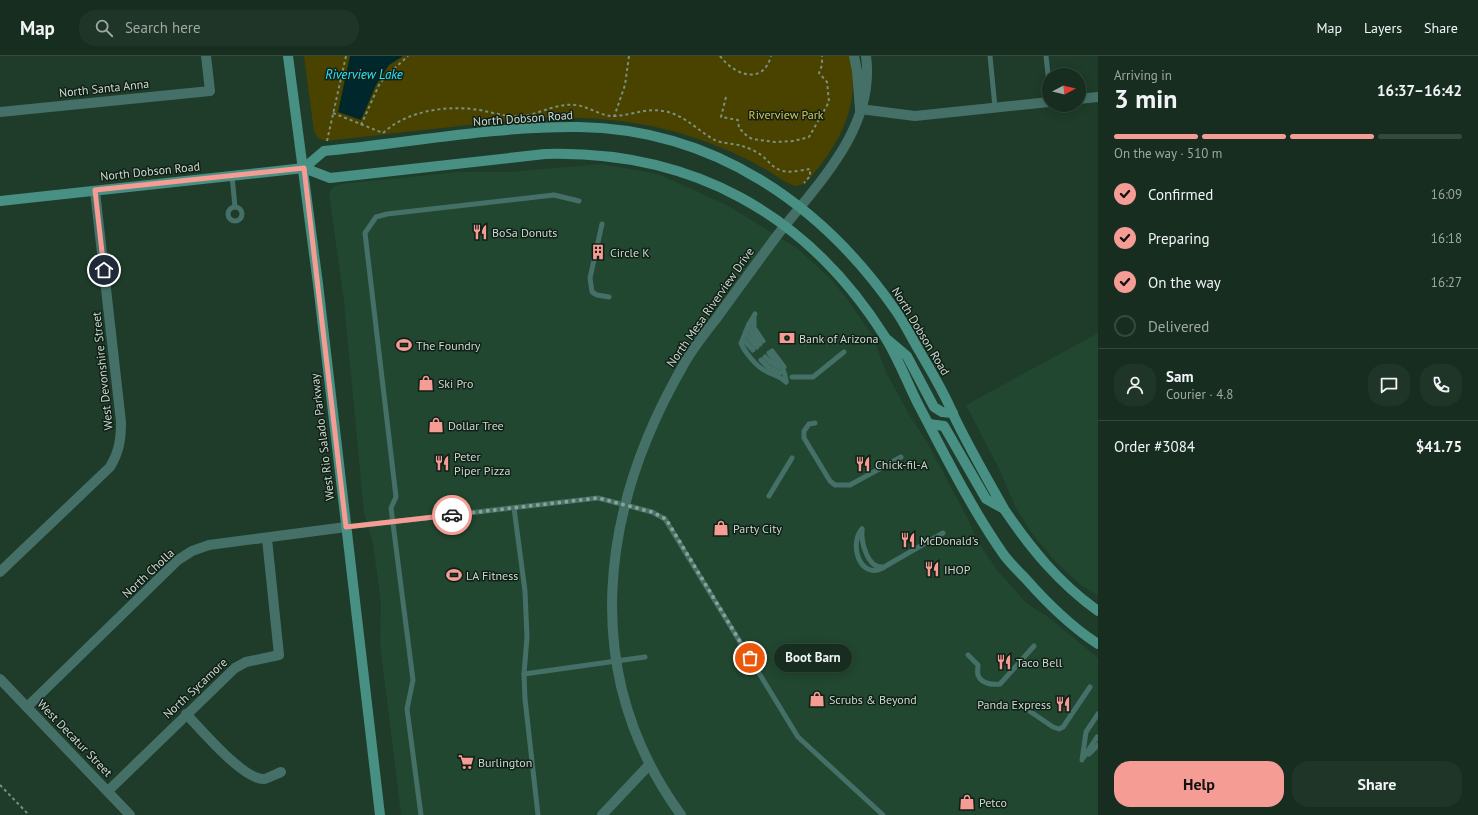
<!DOCTYPE html>
<html lang="en">
<head>
<meta charset="utf-8">
<style>
	:root { --surface:#162d1f; --page:#1f3528; --text:#f1f3f6; --muted:#9ea8a4; --line:#35493d; --accent:#f59c94 }
	body { margin:0; font-family:"PT Sans",sans-serif; background:var(--page); color:var(--text); height:100vh; display:flex; flex-direction:column; font-size:15px; white-space:nowrap }
	* { box-sizing:border-box; margin:0 }
	p { font-size:13px; color:var(--muted) }
	.icon { flex:none; width:22px; height:22px; fill:none; stroke:currentColor; stroke-width:2; stroke-linecap:round; stroke-linejoin:round }
	.map { position:relative; flex:1; overflow:hidden }
	.sheet { display:flex; flex-direction:column; background:var(--surface); width:380px }
	.sheet>* { flex:none }
	.needle { width:26px; rotate:83deg }
	.fabs { position:absolute; left:1042px; top:12px; display:grid; gap:8px }
	.fabs a { display:grid; place-items:center; width:44px; height:44px; border-radius:50%; background:var(--surface); box-shadow:0 2px 10px #0003,0 0 0 1px var(--line); font-size:20px }
	.pin { position:absolute; display:grid; place-items:center; width:34px; height:34px; color:#fff; margin:-17px; border:2px solid #fff; border-radius:50%; box-shadow:0 1px 4px #0007 }
	.courier { position:absolute; display:grid; place-items:center; width:40px; height:40px; margin:-20px; border:3px solid #f59c94; border-radius:50%; background:#fff; color:#222; box-shadow:0 1px 5px #0007 }
	.bubble { position:absolute; height:28px; border-radius:14px; background:var(--surface); box-shadow:0 2px 10px #0003,0 0 0 1px var(--line); font-size:13px; font-weight:600; line-height:28px; text-align:center }
	.headline em { font-style:normal; font-weight:600 }
	.headline div { display:flex; flex-direction:column-reverse }
	.headline { display:flex; align-items:center; justify-content:space-between; height:68px; padding:0 16px }
	h1 { font-size:26px; font-weight:600; line-height:30px }
	.bar { display:grid; grid-template-columns:repeat(4,1fr); gap:6px 4px; align-content:center; height:48px; padding:0 16px }
	.bar i { height:5px; border-radius:3px; background:var(--line) }
	.bar .active { background:var(--accent) }
	.bar p { grid-column:span 4 }
	.line { display:flex; align-items:center; gap:10px; padding:0 16px; border-top:1px solid var(--line) }
	.line div { flex:1 }
	.round { display:grid; place-items:center; flex:none; width:42px; height:42px; border-radius:16px; background:var(--page) }
	ol { padding:0 16px; list-style:none }
	li { display:flex; align-items:center; gap:12px; height:44px }
	li p { margin-inline-start:auto }
	li .icon { padding:4px; border-radius:50%; background:var(--accent); color:#111; stroke-width:4 }
	li:last-child { color:var(--muted) }
	li i { width:22px; height:22px; border:2px solid var(--line); border-radius:50% }
	.primary-button { display:flex; gap:8px; margin-top:auto; padding:8px 16px }
	.primary-button a { flex:1; height:46px; border-radius:16px; background:var(--accent); color:#111; font-size:16px; font-weight:600; line-height:46px; text-align:center }
	.primary-button a+a { background:var(--page); color:var(--text) }
	header { display:flex; align-items:center; gap:24px; box-sizing:border-box; height:56px; padding:0 20px; background:var(--surface); border-bottom:1px solid var(--line) }
	header strong { font-size:19px }
	nav { display:flex; gap:22px; margin-inline-start:auto; font-size:14px }
	.search { width:280px; height:36px; background:var(--page); display:flex; align-items:center; gap:10px; box-sizing:border-box; padding:0 14px; border-radius:16px; color:var(--muted); font-size:15px }
	main { display:flex; flex:1; min-height:0 }
	.map>svg:first-child { display:block }
</style>
</head>
<body>
<header>
<strong>Map</strong>
<div class="search"><svg class="icon" aria-label="search" viewBox="0 0 24 24"><circle cx="10" cy="10" r="6"/><path d="M15 15l6 6"/></svg>Search here</div>
<nav><a>Map</a><a>Layers</a><a>Share</a></nav>
</header>
<main>
<div class="map">
<svg width="1098" height="759" viewBox="0 0 1098 759">
	<rect width="100%" height="100%" fill="#1e3c29"/>
	<g fill="#214730">
		<path d="M602,108l56,10 69,31 71,44 34,31 15,19 25,36 14,37 25,46 15,22 43,81 8,20 21,30 29,33 20,12 51,42v157h-697l-21,-172 1,-40 -8,-59 -9,-31 -20,-211 -15,-109 4,-6 8,-3 117,-12h51z"/>
		<path d="M1098,277v262l-16,-9 -26,-24 -23,-27 -18,-29 -15,-35 -34,-66z"/>
	</g>
	<path fill="#4a4300" d="M304,0h545c12,41 -5,79 -30,111 -7,8 -12,18 -23,19 -11,-3 -20,-11 -29,-16 -13,-7 -25,-14 -38,-19 -60,-27 -122,-35 -187,-34l-217,24 -7,-3 -4,-7z"/>
	<path fill="#00272c" d="M350,0h53l-14,9 -13,20 -15,35 -23,-8z"/>
	<g fill="none" stroke-linecap="round" stroke-linejoin="round">
		<g stroke="#799081" stroke-width="2" stroke-dasharray="3 3" stroke-linecap="butt">
			<path d="M720,0c14,19 43,30 51,0"/>
			<path d="M726,41l-5,20 17,3 1,8 8,8 5,3 23,3 19,-1 15,-4 20,-35 -2,-20 -8,-9 3,-8v-9"/>
			<path d="M333,57l50,20c25,-23 64,-28 97,-23 14,3 27,7 42,6 18,-2 34,-13 53,-11 13,1 27,12 40,11 16,-1 32,-8 48,-5 20,3 33,18 50,28 8,5 20,4 29,7 6,2 14,5 19,9 8,6 11,13 22,16 8,2 19,-1 27,-2v7l-6,7"/>
			<path d="M614,61l11,-32 4,-29"/>
			<path d="M361,69l18,-40 6,-8 23,-21"/>
			<path d="M327,85l19,-85"/>
			<path d="M0,729l29,30"/>
		</g>
		<g stroke="#457068" stroke-width="5">
			<path d="M990,0l5,51"/>
			<path d="M1046,0l3,27"/>
			<path d="M232,120l3,31"/>
			<circle cx="235" cy="158" r="7"/>
			<path d="M602,168l-12,54 2,14 5,3 12,2"/>
			<path d="M755,258l-6,10 1,7 10,13"/>
			<path d="M754,261v11l9,13"/>
			<path d="M749,268l-4,9 12,14"/>
			<path d="M744,280l-1,3 10,11"/>
			<path d="M743,283l-2,4c3,8 15,23 23,27 9,6 12,3 22,12"/>
			<path d="M772,295l12,16"/>
			<path d="M769,297c8,13 16,12 17,29"/>
			<path d="M765,301l5,5 9,5"/>
			<path d="M761,304l7,7 12,6"/>
			<path d="M792,321h21l31,-25"/>
			<path d="M815,367l-6,1 -5,7v7l26,43 5,4h15l51,-28"/>
			<path d="M769,440l23,-38"/>
			<path d="M514,452l11,83 2,46 -3,37 1,25 13,116"/>
			<path d="M346,471l252,-29 54,14 13,7 133,218 85,78"/>
			<path d="M862,473c-1,13 5,40 22,38l59,-34"/>
			<path d="M862,473c-13,14 -3,51 21,39"/>
			<path d="M968,599l10,10c0,3 -1,7 0,10 3,9 15,10 22,9l34,-38"/>
			<path d="M524,618l121,-17"/>
			<path d="M1025,652l28,19 6,2 4,-2 27,-40"/>
			<path d="M1089,698l9,-9"/>
			<path d="M1084,701l13,-20"/>
			<path d="M1082,704l4,-28 12,-18"/>
			<path d="M421,759l-14,-106 6,-29 -22,-172 5,-11 -31,-264 11,-16 11,-3 167,-19 25,6"/>
		</g>
		<g stroke="#457068" stroke-width="10">
			<path d="M854,0l3,15 3,38"/>
			<path d="M1079,43l19,-2"/>
			<path d="M860,53l55,7 134,-14"/>
			<path d="M0,56l210,-21 -4,-35"/>
			<path d="M0,516l110,-105c9,-15 11,-27 11,-45l-26,-231"/>
			<path d="M0,623l130,136"/>
			<path d="M27,651l151,-147 14,-9 17,-6 137,-18"/>
			<path d="M186,658c15,15 57,66 78,65 5,-1 12,-5 17,-7"/>
			<path d="M108,735l127,-123 11,-6 33,-7 -12,-116"/>
			<path d="M602,759l47,-50"/>
			<path d="M681,759c-103,-142 -81,-306 3,-451 9,-16 21,-31 32,-45 20,-28 40,-55 60,-82 41,-53 100,-109 90,-181"/>
		</g>
		<g stroke="#489084" stroke-width="10">
			<path d="M288,0l30,228 62,531"/>
			<path d="M304,112l20,-17c85,-8 170,-25 255,-24 134,2 243,77 317,184 9,13 16,28 24,41 12,21 24,40 33,62 15,32 34,64 51,95 27,40 55,74 94,102"/>
			<path d="M0,145l304,-33 26,10 215,-24c146,-4 262,59 340,183 13,21 22,45 33,67 27,51 53,104 86,151 6,8 14,16 21,23 22,25 45,48 73,66"/>
			<path d="M888,284l19,16 27,51 8,5 11,1"/>
			<path d="M929,368l15,2 42,73 18,10"/>
		</g>
	</g>
	<g fill="none" stroke-linecap="round" stroke-linejoin="round">
		<path stroke="#8ca394" stroke-width="4" stroke-dasharray="0 7.2" d="M452,459l146,-17 54,14 14,7 84,139"/>
		<path stroke="#f59c94" stroke-width="5" d="M104,214l-9,-80 209,-22 42,359 106,-12"/>
	</g>
	<defs>
		<symbol id="restaurant-bare" viewBox="-9 -9 18 18"><path d="M-5-6h1v4h1v-4h1v4h1v-4h1v5L-1.5 .5V6h-2V.5L-5-1ZM5-6V6H3V1.5H1.5Q1.5-4 5-6Z" fill="#f59c94" stroke="#121f17" stroke-width="2.5" paint-order="stroke"/></symbol>
		<symbol id="building-bare" viewBox="-9 -9 18 18"><path d="M-4-6H4V6H1V3H-1V6H-4ZM-2.5-4.3h1.7v1.8h-1.7ZM.8-4.3h1.7v1.8H.8ZM-2.5-1h1.7V.8h-1.7ZM.8-1h1.7V.8H.8Z" fill="#f59c94" stroke="#121f17" stroke-width="2.5" paint-order="stroke"/></symbol>
		<symbol id="bank-bare" viewBox="-9 -9 18 18"><path d="M-6-4H6V4H-6ZM0-2.3a2.3 2.3 0 1 0 0 4.6a2.3 2.3 0 1 0 0-4.6Z" fill="#f59c94" stroke="#121f17" stroke-width="2.5" paint-order="stroke"/></symbol>
		<symbol id="stadium-bare" viewBox="-9 -9 18 18"><path d="M0-5a6.5 5 0 1 0 0 10a6.5 5 0 1 0 0-10ZM-3.5-1.8h7v3.6h-7Z" fill="#f59c94" stroke="#121f17" stroke-width="2.5" paint-order="stroke"/></symbol>
		<symbol id="shop-bare" viewBox="-9 -9 18 18"><path d="M-5-2.5h2.3a2.7 3.5 0 0 1 5.4 0H5L5.5 6h-11ZM-1.5-2.5h3a1.5 2.3 0 0 0-3 0Z" fill="#f59c94" stroke="#121f17" stroke-width="2.5" paint-order="stroke"/></symbol>
		<symbol id="supermarket-bare" viewBox="-9 -9 18 18"><path d="M-6-5.5h2.5l.6 2H6L4.5 2H-2.5L-4.4-4H-6ZM-1.5 3.2a1.3 1.3 0 1 0 .1 0ZM3 3.2a1.3 1.3 0 1 0 .1 0Z" fill="#f59c94" stroke="#121f17" stroke-width="2.5" paint-order="stroke"/></symbol>
	</defs>
	<g fill-rule="evenodd">
		<use href="#restaurant-bare" x="469" y="165" width="22" height="22"/>
		<use href="#building-bare" x="587" y="185" width="22" height="22"/>
		<use href="#bank-bare" x="776" y="271" width="22" height="22"/>
		<use href="#stadium-bare" x="393" y="278" width="22" height="22"/>
		<use href="#shop-bare" x="415" y="316" width="22" height="22"/>
		<use href="#shop-bare" x="425" y="358" width="22" height="22"/>
		<use href="#restaurant-bare" x="431" y="396" width="22" height="22"/>
		<use href="#restaurant-bare" x="852" y="397" width="22" height="22"/>
		<use href="#shop-bare" x="710" y="461" width="22" height="22"/>
		<use href="#restaurant-bare" x="897" y="473" width="22" height="22"/>
		<use href="#restaurant-bare" x="921" y="502" width="22" height="22"/>
		<use href="#stadium-bare" x="443" y="508" width="22" height="22"/>
		<use href="#restaurant-bare" x="993" y="595" width="22" height="22"/>
		<use href="#shop-bare" x="806" y="632" width="22" height="22"/>
		<use href="#restaurant-bare" x="1052" y="637" width="22" height="22"/>
		<use href="#supermarket-bare" x="455" y="695" width="22" height="22"/>
		<use href="#shop-bare" x="956" y="735" width="22" height="22"/>
	</g>
	<g text-anchor="middle" dominant-baseline="central" stroke-width="3" stroke-linejoin="round" paint-order="stroke">
		<g font-size="12" fill="#c8dace" stroke="#121f17">
			<text transform="translate(104 32) rotate(-6)">North Santa Anna</text>
			<text transform="translate(523 62) rotate(-4)">North Dobson Road</text>
			<text transform="translate(150 115) rotate(-6)">North Dobson Road</text>
			<text transform="translate(710 251) rotate(-55)">North Mesa Riverview Drive</text>
			<text transform="translate(921 275) rotate(59)">North Dobson Road</text>
			<text transform="translate(102 315) rotate(-96)">West Devonshire Street</text>
			<text transform="translate(322 381) rotate(-97)">West Rio Salado Parkway</text>
			<text transform="translate(148 517) rotate(-43)">North Cholla</text>
			<text transform="translate(195 632) rotate(-43)">North Sycamore</text>
			<text transform="translate(75 682) rotate(46)">West Decatur Street</text>
		</g>
		<g font-size="12" fill="#d6c94f" stroke="#121f17">
			<text x="786" y="58">Riverview Park</text>
		</g>
		<g font-size="12" fill="#c8dace" stroke="#121f17" text-anchor="start">
			<text x="492" y="176">BoSa Donuts</text>
			<text x="610" y="196">Circle K</text>
			<text x="799" y="282">Bank of Arizona</text>
			<text x="416" y="289">The Foundry</text>
			<text x="438" y="327">Ski Pro</text>
			<text x="448" y="369">Dollar Tree</text>
			<text x="454" y="400">Peter<tspan x="454" dy="14">Piper Pizza</tspan></text>
			<text x="875" y="408">Chick-fil-A</text>
			<text x="733" y="472">Party City</text>
			<text x="920" y="484">McDonald's</text>
			<text x="944" y="513">IHOP</text>
			<text x="466" y="519">LA Fitness</text>
			<text x="1016" y="606">Taco Bell</text>
			<text x="829" y="643">Scrubs &amp; Beyond</text>
			<text x="1051" y="648" text-anchor="end">Panda Express</text>
			<text x="478" y="706">Burlington</text>
			<text x="979" y="746">Petco</text>
		</g>
		<g font-size="13" font-style="italic" fill="#26e7fd" stroke="#121f17">
			<text x="364" y="18">Riverview Lake</text>
		</g>
	</g>
</svg>
<div class="fabs">
<a><svg class="needle" viewBox="-14 -14 28 28"><path d="M0-13l5 13h-10z" fill="#e53935"/><path d="M0 13l5-13h-10z" fill="#9ea8a4"/></svg></a>
</div>
<div class="pin" style="left:750px;top:602px;background:#ea580c"><svg class="icon" aria-label="bag" viewBox="0 0 24 24"><path d="M5 8h14l-1 12H6zM9 8a3 3 0 0 1 6 0"/></svg></div>
<div class="pin" style="left:104px;top:214px;background:#1f2937"><svg class="icon" aria-label="home" viewBox="0 0 24 24"><path d="M3 11l9-7 9 7M6 9v11h12V9"/></svg></div>
<div class="courier" style="left:452px;top:459px"><svg class="icon" aria-label="car" viewBox="0 0 24 24"><path d="M5 17H2v-5l4-1 3-4h7l3 4 3 1v5h-3M9 17h6M6 11h13"/><circle cx="7" cy="17" r="2"/><circle cx="17" cy="17" r="2"/></svg></div>
<div class="bubble" style="left:774px;top:588px;width:78px">Boot Barn</div>
</div>
<section class="sheet">
<div class="headline"><div><h1>3 min</h1><p>Arriving in</p></div><em>16:37–16:42</em></div>
<div class="bar"><i class="active"></i><i class="active"></i><i class="active"></i><i></i><p>On the way · 510 m</p></div>
<ol>
<li><svg class="icon" aria-label="check" viewBox="0 0 24 24"><path d="M5 12l5 5 9-10"/></svg>Confirmed<p>16:09</p></li>
<li><svg class="icon" aria-label="check" viewBox="0 0 24 24"><path d="M5 12l5 5 9-10"/></svg>Preparing<p>16:18</p></li>
<li><svg class="icon" aria-label="check" viewBox="0 0 24 24"><path d="M5 12l5 5 9-10"/></svg>On the way<p>16:27</p></li>
<li><i></i>Delivered</li>
</ol>
<div class="line" style="height:72px"><a class="round"><svg class="icon" aria-label="person" viewBox="0 0 24 24"><circle cx="12" cy="8" r="4"/><path d="M4 21q1-7 8-7t8 7"/></svg></a><div><b>Sam</b><p>Courier · 4.8</p></div><a class="round"><svg class="icon" aria-label="chat" viewBox="0 0 24 24"><path d="M4 5h16v11H9l-5 4z"/></svg></a><a class="round"><svg class="icon" aria-label="phone" viewBox="0 0 24 24"><path d="M5 4h4l2 5-3 2q2 4 5 5l2-3 5 2v4C11 20 4 13 5 4z"/></svg></a></div>
<div class="line" style="height:52px"><div>Order #3084</div><b>$41.75</b></div>
<div class="primary-button"><a>Help</a><a>Share</a></div>
</section>
</main>
</body>
</html>
